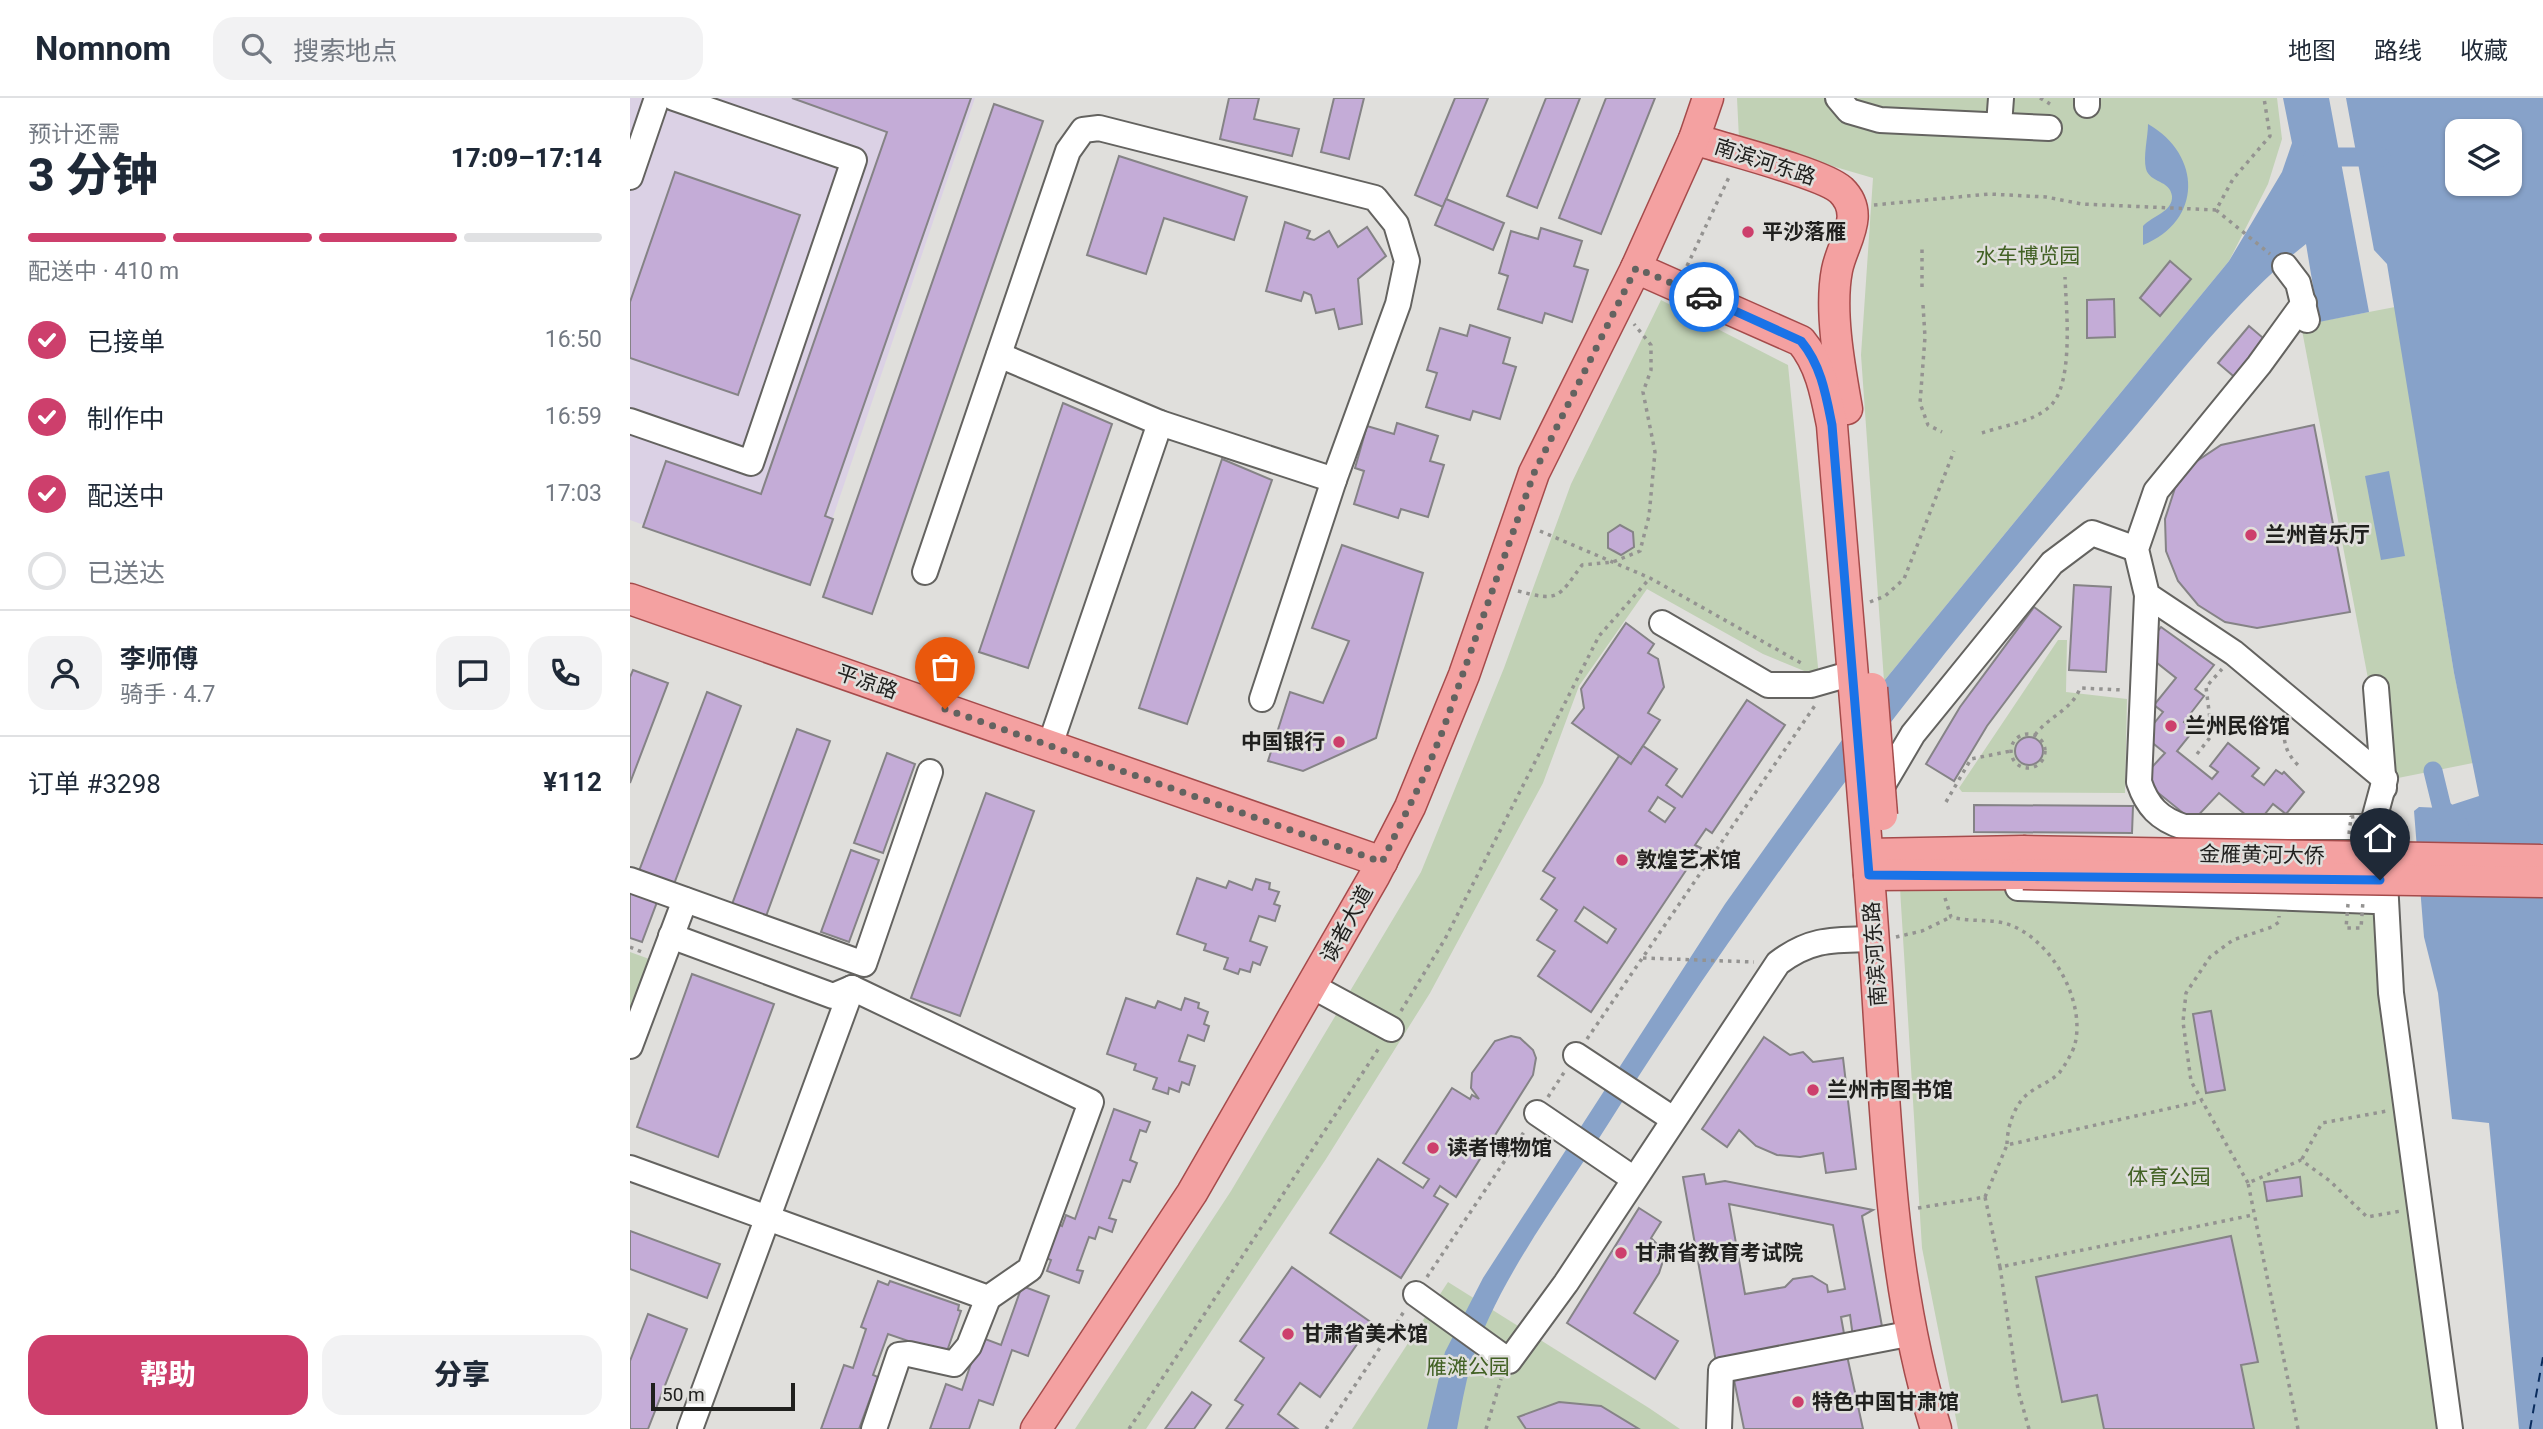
<!DOCTYPE html>
<html lang="zh">
<head>
<meta charset="utf-8">
<style>
	:root { --surface:#fff; --page:#f2f2f3; --text:#1f2937; --muted:#747a83; --line:#e0e1e3; --accent:#cd3f6c }
	body { margin:0; font-family:Roboto,"Noto Sans SC",sans-serif; background:var(--page); color:var(--text); height:100vh; display:flex; flex-direction:column; font-size:26px; white-space:nowrap }
	* { box-sizing:border-box; margin:0 }
	p { font-size:23px; color:var(--muted) }
	.icon { flex:none; width:38px; height:38px; fill:none; stroke:currentColor; stroke-width:2; stroke-linecap:round; stroke-linejoin:round }
	.map { position:relative; flex:1; overflow:hidden }
	.side { display:flex; flex-direction:column; background:var(--surface); width:630px }
	.side>* { flex:none }
	.controls { position:absolute; left:1815px; top:21px; display:grid; gap:14px }
	.controls a { display:grid; place-items:center; width:77px; height:77px; border-radius:14px; background:var(--surface); box-shadow:0 2px 5px #0004; font-size:35px }
	.scale { position:absolute; left:21px; bottom:18px; width:144px; box-sizing:border-box; padding-left:7px; border:4px solid #20201e; border-top:0; font-size:19px; line-height:24px; white-space:nowrap; color:#20201e; -webkit-text-stroke:5px #e0dfdc; paint-order:stroke }
	.pin { position:absolute; display:grid; place-items:center; width:60px; height:60px; color:#fff; margin:-72px -30px; border-radius:50% 50% 50% 0; rotate:-45deg; box-shadow:0 0 7px #0007 }
	.pin .icon { rotate:45deg }
	.courier { position:absolute; display:grid; place-items:center; width:70px; height:70px; margin:-35px; border:5px solid #1a73e8; border-radius:50%; background:#fff; color:#222; box-shadow:0 2px 9px #0007 }
	.head em { font-style:normal; font-weight:800 }
	.head div { display:flex; flex-direction:column-reverse }
	.head { display:flex; align-items:center; justify-content:space-between; height:119px; padding:0 28px }
	h1 { font-size:46px; font-weight:800; line-height:52px }
	.bar { display:grid; grid-template-columns:repeat(4,1fr); gap:10px 7px; align-content:center; height:84px; padding:0 28px }
	.bar i { height:9px; border-radius:5px; background:var(--line) }
	.bar .active { background:var(--accent) }
	.bar p { grid-column:span 4 }
	.line { display:flex; align-items:center; gap:18px; padding:0 28px; border-top:2px solid var(--line) }
	.line div { flex:1 }
	.round { display:grid; place-items:center; flex:none; width:74px; height:74px; border-radius:21px; background:var(--page) }
	ol { padding:0 28px; list-style:none }
	li { display:flex; align-items:center; gap:21px; height:77px }
	li p { margin-inline-start:auto }
	li .icon { padding:7px; border-radius:50%; background:var(--accent); color:#fff; stroke-width:4 }
	li:last-child { color:var(--muted) }
	li i { width:38px; height:38px; border:4px solid var(--line); border-radius:50% }
	.primary-button { display:flex; gap:14px; margin-top:auto; padding:14px 28px }
	.primary-button a { flex:1; height:80px; border-radius:21px; background:var(--accent); color:#fff; font-size:28px; font-weight:800; line-height:80px; text-align:center }
	.primary-button a+a { background:var(--page); color:var(--text) }
	header { display:flex; align-items:center; gap:42px; box-sizing:border-box; height:98px; padding:0 35px; background:var(--surface); border-bottom:2px solid var(--line) }
	header strong { font-size:33px }
	nav { display:flex; gap:38px; margin-inline-start:auto; font-size:24px }
	.search { width:490px; height:63px; background:var(--page); display:flex; align-items:center; gap:18px; box-sizing:border-box; padding:0 24px; border-radius:21px; color:var(--muted); font-size:26px }
	main { display:flex; flex:1; min-height:0 }
	.map>svg:first-child { display:block }
</style>
</head>
<body>
<header>
<strong>Nomnom</strong>
<div class="search"><svg class="icon" aria-label="search" viewBox="0 0 24 24"><circle cx="10" cy="10" r="6"/><path d="M15 15l6 6"/></svg>搜索地点</div>
<nav><a>地图</a><a>路线</a><a>收藏</a></nav>
</header>
<main>
<section class="side">
<div class="head"><div><h1>3 分钟</h1><p>预计还需</p></div><em>17:09–17:14</em></div>
<div class="bar"><i class="active"></i><i class="active"></i><i class="active"></i><i></i><p>配送中 · 410 m</p></div>
<ol>
<li><svg class="icon" aria-label="check" viewBox="0 0 24 24"><path d="M5 12l5 5 9-10"/></svg>已接单<p>16:50</p></li>
<li><svg class="icon" aria-label="check" viewBox="0 0 24 24"><path d="M5 12l5 5 9-10"/></svg>制作中<p>16:59</p></li>
<li><svg class="icon" aria-label="check" viewBox="0 0 24 24"><path d="M5 12l5 5 9-10"/></svg>配送中<p>17:03</p></li>
<li><i></i>已送达</li>
</ol>
<div class="line" style="height:126px"><a class="round"><svg class="icon" aria-label="person" viewBox="0 0 24 24"><circle cx="12" cy="8" r="4"/><path d="M4 21q1-7 8-7t8 7"/></svg></a><div><b>李师傅</b><p>骑手 · 4.7</p></div><a class="round"><svg class="icon" aria-label="chat" viewBox="0 0 24 24"><path d="M4 5h16v11H9l-5 4z"/></svg></a><a class="round"><svg class="icon" aria-label="phone" viewBox="0 0 24 24"><path d="M5 4h4l2 5-3 2q2 4 5 5l2-3 5 2v4C11 20 4 13 5 4z"/></svg></a></div>
<div class="line" style="height:91px"><div>订单 #3298</div><b>¥112</b></div>
<div class="primary-button"><a>帮助</a><a>分享</a></div>
</section>
<div class="map">
<svg width="1913" height="1331" viewBox="0 0 1913 1331">
	<rect width="100%" height="100%" fill="#e0dfdc"/>
	<path fill="#dbd1e5" d="M0,0h345l-165,487 -180,-65z"/>
	<g fill="#c1d1b5">
		<path d="M1107,0h540l5,41 -14,45 -39,77 -345,420 -23,-326 12,-177 -134,-39z"/>
		<path d="M1031,202l127,65 31,312 -56,-23 -116,-65 -68,97 -36,97 -113,210 -104,166 -180,270h-71l156,-238 190,-319 83,-204 67,-184z"/>
		<path d="M1765,209l59,366 19,90 -80,16 -23,-90 -69,-364z"/>
		<path d="M1428,542h9l-1,52 61,7 -2,94 -163,-1 -3,-4z"/>
		<path d="M1269,774l487,15 71,542h-499l-36,-181z"/>
		<path d="M0,854l22,8 -22,61z"/>
		<path d="M818,1184l201,126 31,21h-328z"/>
	</g>
	<g fill="#87a2c9" fill-rule="evenodd">
		<path d="M1653,0h46l40,214 -50,10 -13,-78c-71,55 -131,137 -190,205 -185,212 -356,435 -506,672 -46,73 -114,161 -139,243 -6,21 -10,44 -14,65h-30l18,-77 38,-74 242,-374 159,-223 345,-420 53,-89 10,-29z"/>
		<path d="M1716,0h197v1331h-24l-30,-306 -37,-4 -14,-126 -14,-56 -10,-126 5,-4 23,1 37,-12 -25,-123 -67,-409 -13,-14zM1827,33h53v53h-53z"/>
		<path d="M1518,26c54,31 55,97 -5,121v-19c9,-10 30,-14 29,-30 -2,-16 -22,-13 -26,-27 -3,-13 2,-32 2,-45z"/>
		<path d="M1759,373l16,85 -24,4 -16,-84z"/>
	</g>
	<g fill="none" stroke-linecap="round" stroke-linejoin="round">
		<g stroke="#87a2c9" stroke-width="19">
			<path d="M1683,59h68"/>
			<path d="M1803,673l9,37 17,17"/>
		</g>
		<path stroke="#0b2d5d" stroke-width="2" stroke-dasharray="9 7" stroke-linecap="butt" d="M1900,1331l13,-72"/>
	</g>
	<g fill="#c4acd7" stroke="#858386" stroke-width="2" fill-rule="evenodd">
		<path d="M341,0l-146,418 8,3 -23,66 -167,-58 23,-66 95,33 126,-362 -95,-34z"/>
		<path d="M599,0h30l-5,21 45,10 -7,27 -72,-17z"/>
		<path d="M704,0h30l-15,61 -28,-7z"/>
		<path d="M825,0h33l-45,109 -28,-12z"/>
		<path d="M916,0h34l-43,110 -30,-12z"/>
		<path d="M976,0h49l-54,136 -42,-16z"/>
		<path d="M364,6l49,17 -171,493 -49,-17z"/>
		<path d="M489,58l128,41 -13,43 -70,-22 -18,56 -59,-19z"/>
		<path d="M45,74l125,43 -62,180 -108,-37v-56z"/>
		<path d="M816,101l58,24 -11,27 -58,-25z"/>
		<path d="M655,124l25,9 -3,7 7,2 15,-9 9,16 29,-20 19,29 -28,23 4,45 -23,5 -5,-20 -18,4 -5,-18 -7,-3 -3,9 -35,-10z"/>
		<path d="M911,130l41,13 -8,25 14,4 -16,52 -27,-9 -3,10 -44,-14 10,-33 -9,-3 12,-42 27,8z"/>
		<path d="M1540,163l21,18 -31,37 -20,-18z"/>
		<path d="M1484,201l1,38 -28,1v-38z"/>
		<path d="M840,227l40,13 -7,25 13,4 -16,52 -27,-8 -3,9 -44,-13 11,-34 -10,-3 13,-42 27,8z"/>
		<path d="M1619,228l20,17 -31,37 -20,-17z"/>
		<path d="M433,305l49,21 -84,244 -49,-16z"/>
		<path d="M767,325l41,13 -8,25 14,4 -16,52 -27,-8 -3,9 -44,-14 10,-33 -9,-3 12,-42 27,8z"/>
		<path d="M1684,327l36,187 -93,16 -32,-6 -27,-17 -20,-24 -12,-30 -1,-32 10,-31 19,-25 27,-18z"/>
		<path d="M592,361l50,21 -85,244 -48,-16z"/>
		<path d="M990,427l13,7 1,15 -13,8 -13,-7v-15z"/>
		<path d="M712,447l81,28 -47,165 -73,33 -35,-10 22,-69 33,11 26,-62 -37,-13z"/>
		<path d="M1444,487l37,2 -5,85 -37,-2z"/>
		<path d="M1404,509l27,20 -74,99 -33,55 -28,-17 34,-57z"/>
		<path d="M996,525l28,21 -6,9 10,6 6,28 -16,26 12,7 -29,44 -59,-41 12,-15 -3,-19z"/>
		<path d="M1531,529l53,38 -19,24 9,7 -20,26 10,8 -17,21 35,28 6,-7 -8,-6 18,-23 31,25 -7,8 12,9 12,-15 6,4 2,-2 20,20 -18,22 -13,-10 -16,20 -38,-31 -26,28 -52,-42 24,-26 -21,-17 19,-24 -9,-7 22,-27 -34,-27z"/>
		<path d="M3,572l35,13 -38,100v-106z"/>
		<path d="M77,594l34,14 -67,178 -35,-13z"/>
		<path d="M1117,602l38,25 -73,108 -6,-4 -11,16 6,3 -110,164 -53,-36 17,-25 -18,-11 20,-30 -16,-11 14,-21 -12,-7 76,-115 12,8 12,-18 34,23 -11,16 16,12zM1028,699l17,11 -10,14 -16,-11zM954,809l32,22 -9,14 -32,-22z"/>
		<path d="M167,631l33,12 -65,178 -34,-12z"/>
		<circle cx="1399" cy="653" r="14"/>
		<path d="M257,655l28,11 -32,89 -29,-10z"/>
		<path d="M356,695l48,18 -74,205 -49,-18z"/>
		<path d="M1344,707l159,1 -1,27 -158,-1z"/>
		<path d="M221,752l28,10 -30,82 -28,-10z"/>
		<path d="M567,780l29,10 3,-7 23,9 4,-11 14,4 -1,6 10,3 -5,12 6,2 -5,15 -16,-5 -9,25 17,6 -7,18 -7,-3 -3,10 -10,-3 -2,5 -14,-5 4,-11 -24,-8 2,-6 -29,-10z"/>
		<path d="M0,794l27,10 -15,40 -12,-4z"/>
		<path d="M62,876l82,30 -56,153 -81,-30z"/>
		<path d="M496,900l29,10 3,-7 23,9 4,-12 14,5 -1,5 10,4 -4,12 5,2 -5,15 -16,-6 -9,26 16,5 -6,19 -7,-3 -3,10 -10,-4 -1,6 -15,-5 4,-11 -23,-8 2,-6 -29,-10z"/>
		<path d="M1581,913l14,79 -19,3 -13,-79z"/>
		<path d="M881,938l9,2 13,12 3,8 -3,17 -77,122 -16,-11 -6,10 14,8 -47,74 -71,-45 48,-74 45,29 6,-9 -26,-16 49,-75 18,11 2,-4 7,4 -8,-11 1,-15 23,-32z"/>
		<path d="M1134,939l26,18 13,-3 10,10 30,-4 13,111 -30,4 -3,-20 -23,4 -23,-2 -21,-9 -17,-16 -12,17 -25,-18z"/>
		<path d="M484,1011l36,13 -4,10 -6,-2 -10,30 7,3 -7,19 -7,-2 -14,38 7,2 -4,12 -13,-5 -4,12 -6,-2 -12,33 6,1 -4,12 -32,-12 4,-11 -5,-2 12,-34 4,2 4,-11 9,4z"/>
		<path d="M1074,1076l2,10 19,-3 148,29 -11,6 21,116 -30,5 -3,-22 -9,2 4,22 -129,23 -33,-185zM1099,1106l104,21 12,64 -17,3 -1,-7 -15,-9 -19,3 -8,8 -40,7z"/>
		<path d="M1670,1079l2,19 -35,5 -3,-19z"/>
		<path d="M1009,1110l22,14 -10,16 11,11 2,9 -5,15 -25,40 44,28 -23,38 -88,-56z"/>
		<path d="M0,1133l90,33 -13,34 -77,-29z"/>
		<path d="M1601,1138l27,126 -17,3 13,64h-150l-7,-34 -35,7 -26,-125z"/>
		<path d="M662,1169l80,56 -52,74 -20,-14 -22,31 20,15h-72l17,-24 -8,-5 29,-42 -24,-17z"/>
		<path d="M248,1183l10,4 2,-4 69,24 -1,5 3,1 -15,43 -58,-20 -15,41 5,2 -19,52h-38l23,-64 9,3 13,-39 -5,-2z"/>
		<path d="M392,1188l27,10 -21,60 -16,-6 -19,55 -14,-5 -10,29h-39l16,-45 16,6 18,-53 21,8z"/>
		<path d="M18,1216l39,15 -39,100h-18v-68z"/>
		<path d="M1216,1253l17,78h-119l-11,-54z"/>
		<path d="M562,1294l19,13 -17,24h-29z"/>
		<path d="M929,1304l42,4 38,23h-113l-8,-12z"/>
	</g>
	<g fill="none" stroke-linecap="round" stroke-linejoin="round">
		<defs>
			<g id="minor">
				<path d="M1208,0l11,13 31,9 169,8"/>
				<path d="M1457,7v-7"/>
				<path d="M1369,27l2,-27"/>
				<path d="M0,79l27,-79"/>
				<path d="M1655,168l13,17 9,37"/>
				<path d="M369,257l161,68 174,57"/>
				<path d="M0,323l121,42 103,-303 -180,-62"/>
				<path d="M295,474l143,-421 15,-21 16,-2 276,70 21,26 11,37 -9,43 -64,176 -72,219"/>
				<path d="M1517,497l-8,187c8,24 20,37 45,45h188"/>
				<path d="M1032,525l106,62h43l42,-12"/>
				<path d="M1746,590l8,100"/>
				<path d="M420,647l110,-322"/>
				<path d="M1247,697l36,-61 139,-171 40,-30 44,16"/>
				<path d="M0,782l234,84 66,-192"/>
				<path d="M1755,783l6,112 59,436"/>
				<path d="M1388,790l356,13 -2,-74 13,-48 -151,-126 -87,-58 -11,-46 20,-58 103,-126 45,-62"/>
				<path d="M682,888l79,43"/>
				<path d="M0,948l55,-146"/>
				<path d="M946,957l97,64"/>
				<path d="M907,1015l97,66"/>
				<path d="M0,1070l358,130 42,-29 61,-167 -239,-114 -19,8 -162,-60"/>
				<path d="M786,1196l93,67 57,-78 212,-320c33,-25 55,-23 96,-24"/>
				<path d="M60,1331l162,-441"/>
				<path d="M244,1331l25,-74 10,-1 45,10 15,-18 19,-48"/>
				<path d="M1089,1331l2,-59 192,-37"/>
			</g>
			<g id="major">
				<path d="M1064,41c30,10 128,34 147,51 26,25 1,53 -4,80 -8,41 3,99 10,139"/>
				<path d="M1006,170l165,73c20,24 25,54 31,84 14,177 31,355 43,533 11,156 14,321 61,471"/>
				<path d="M0,501l752,263"/>
				<path d="M1238,756l155,-3"/>
				<path d="M1239,777l154,-1"/>
				<path d="M406,1331l156,-236 183,-318 35,-68 54,-132 70,-202 102,-205 58,-129 14,-41"/>
			</g>
		</defs>
		<use href="#minor" stroke="#646360" stroke-width="28"/>
		<use href="#major" stroke="#a54b4b" stroke-width="33"/>
		<g stroke="#949391" stroke-width="3.5" stroke-dasharray="3.5 5" stroke-linecap="butt">
			<path d="M1410,0l10,6"/>
			<path d="M1244,107l115,-11 57,3 36,7 134,6 17,-31 37,-43 -6,-38"/>
			<path d="M1586,112l54,44"/>
			<path d="M1057,168l43,-91"/>
			<path d="M1292,189v-40"/>
			<path d="M1293,207l2,32 -5,66 8,22 14,7"/>
			<path d="M1352,335c20,-7 50,-11 66,-25 27,-21 18,-100 17,-131"/>
			<path d="M910,433l110,47 151,85"/>
			<path d="M888,493c41,11 40,7 64,-26l31,-3 27,-11 9,-35 6,-64 -12,-60 8,-22v-25l-17,-21"/>
			<path d="M1240,504l15,-6 19,-17 50,-128"/>
			<path d="M1656,625c-5,18 1,32 14,44"/>
			<circle cx="1398" cy="653" r="17"/>
			<path d="M1405,637c14,-19 38,-26 45,-47l43,2"/>
			<path d="M1567,656l15,-19 -6,-48 16,-18"/>
			<path d="M1316,704l25,-43 40,-8"/>
			<path d="M1315,800l6,19c18,5 36,2 53,6 45,12 82,76 71,121 -2,8 -10,21 -15,28 -9,10 -21,13 -31,21 -15,11 -22,35 -22,52"/>
			<path d="M1266,839l26,-6 29,-14"/>
			<path d="M0,849l14,6"/>
			<path d="M1013,860l111,4"/>
			<path d="M771,913l44,-72 154,-303 51,-58"/>
			<path d="M957,941l229,-335"/>
			<path d="M918,999l17,-26"/>
			<path d="M1672,1061l20,-36 65,-12"/>
			<path d="M1618,1085l-57,-102 -8,-59 3,-29 24,-36 23,-17 39,-13 7,-5v-6"/>
			<path d="M1355,1099l22,-52 195,-44"/>
			<path d="M1288,1110l67,-11 15,70"/>
			<path d="M797,1179l99,-148"/>
			<path d="M499,1331l250,-381"/>
			<path d="M696,1331l79,-119"/>
			<path d="M856,1331l15,-50"/>
			<path d="M1399,1331l-11,-39 -18,-123 253,-52"/>
			<path d="M1668,1331l-50,-246 53,-23 29,21 37,36 34,-6"/>
		</g>
		<use href="#minor" stroke="#fff" stroke-width="24"/>
		<use href="#major" stroke="#f4a1a1" stroke-width="30"/>
		<defs>
			<g id="major-bridge">
				<path d="M1242,590l10,127"/>
				<path d="M1393,753l520,9"/>
				<path d="M1393,776l520,8"/>
			</g>
		</defs>
		<use href="#major-bridge" stroke="#a54b4b" stroke-width="33" stroke-linecap="butt"/>
		<g stroke="#949391" stroke-width="3.5" stroke-dasharray="3.5 5" stroke-linecap="butt">
			<path d="M1719,736l2,-17 14,-1 -1,17"/>
			<path d="M1718,806l-2,24h15l2,-27"/>
		</g>
		<use href="#major-bridge" stroke="#f4a1a1" stroke-width="30"/>
	</g>
	<g fill="none" stroke-linecap="round" stroke-linejoin="round">
		<path stroke="#636360" stroke-width="7" stroke-dasharray="0 12.6" d="M315,611l437,153 44,-90 17,-42 91,-257 102,-205 68,29"/>
		<path stroke="#1a73e8" stroke-width="9" d="M1074,199l97,44c20,24 25,54 31,84l37,450 511,5"/>
	</g>
	<g fill="#cd3f6c" stroke="#e0dfdc" stroke-width="2.5">
		<circle cx="1118" cy="134" r="7"/>
		<circle cx="1621" cy="437" r="7"/>
		<circle cx="1541" cy="628" r="7"/>
		<circle cx="709" cy="644" r="7"/>
		<circle cx="992" cy="762" r="7"/>
		<circle cx="1183" cy="992" r="7"/>
		<circle cx="803" cy="1050" r="7"/>
		<circle cx="991" cy="1155" r="7"/>
		<circle cx="658" cy="1236" r="7"/>
		<circle cx="1168" cy="1304" r="7"/>
	</g>
	<g text-anchor="middle" dominant-baseline="central" stroke-width="5" stroke-linejoin="round" paint-order="stroke">
		<g font-size="21" fill="#20201e" stroke="#e0dfdc">
			<text transform="translate(1135 64) rotate(18)">南滨河东路</text>
			<text transform="translate(237 584) rotate(19)">平凉路</text>
			<text transform="translate(1632 757) rotate(1)">金雁黄河大侨</text>
			<text transform="translate(717 826) rotate(-61)">读者大道</text>
			<text transform="translate(1245 856) rotate(-94)">南滨河东路</text>
		</g>
		<g font-size="21" font-weight="bold" fill="#20201e" stroke="#e0dfdc" text-anchor="start">
			<text x="1132" y="134">平沙落雁</text>
			<text x="1635" y="437">兰州音乐厅</text>
			<text x="1555" y="628">兰州民俗馆</text>
			<text x="695" y="644" text-anchor="end">中国银行</text>
			<text x="1006" y="762">敦煌艺术馆</text>
			<text x="1197" y="992">兰州市图书馆</text>
			<text x="817" y="1050">读者博物馆</text>
			<text x="1005" y="1155">甘肃省教育考试院</text>
			<text x="672" y="1236">甘肃省美术馆</text>
			<text x="1182" y="1304">特色中国甘肃馆</text>
		</g>
		<g font-size="21" fill="#426124" stroke="#e0dfdc">
			<text x="1398" y="158">水车博览园</text>
			<text x="1539" y="1079">体育公园</text>
			<text x="838" y="1269">雁滩公园</text>
		</g>
	</g>
</svg>
<div class="controls">
<a><svg class="icon" aria-label="layers" viewBox="0 0 24 24"><path d="M12 4l9 5-9 5-9-5zM3 14l9 5 9-5"/></svg></a>
</div>
<div class="scale">50 m</div>
<div class="pin" style="left:315px;top:611px;background:#ea580c"><svg class="icon" aria-label="bag" viewBox="0 0 24 24"><path d="M5 8h14l-1 12H6zM9 8a3 3 0 0 1 6 0"/></svg></div>
<div class="pin" style="left:1750px;top:782px;background:#1f2937"><svg class="icon" aria-label="home" viewBox="0 0 24 24"><path d="M3 11l9-7 9 7M6 9v11h12V9"/></svg></div>
<div class="courier" style="left:1074px;top:199px"><svg class="icon" aria-label="car" viewBox="0 0 24 24"><path d="M5 17H2v-5l4-1 3-4h7l3 4 3 1v5h-3M9 17h6M6 11h13"/><circle cx="7" cy="17" r="2"/><circle cx="17" cy="17" r="2"/></svg></div>
</div>
</main>
</body>
</html>
